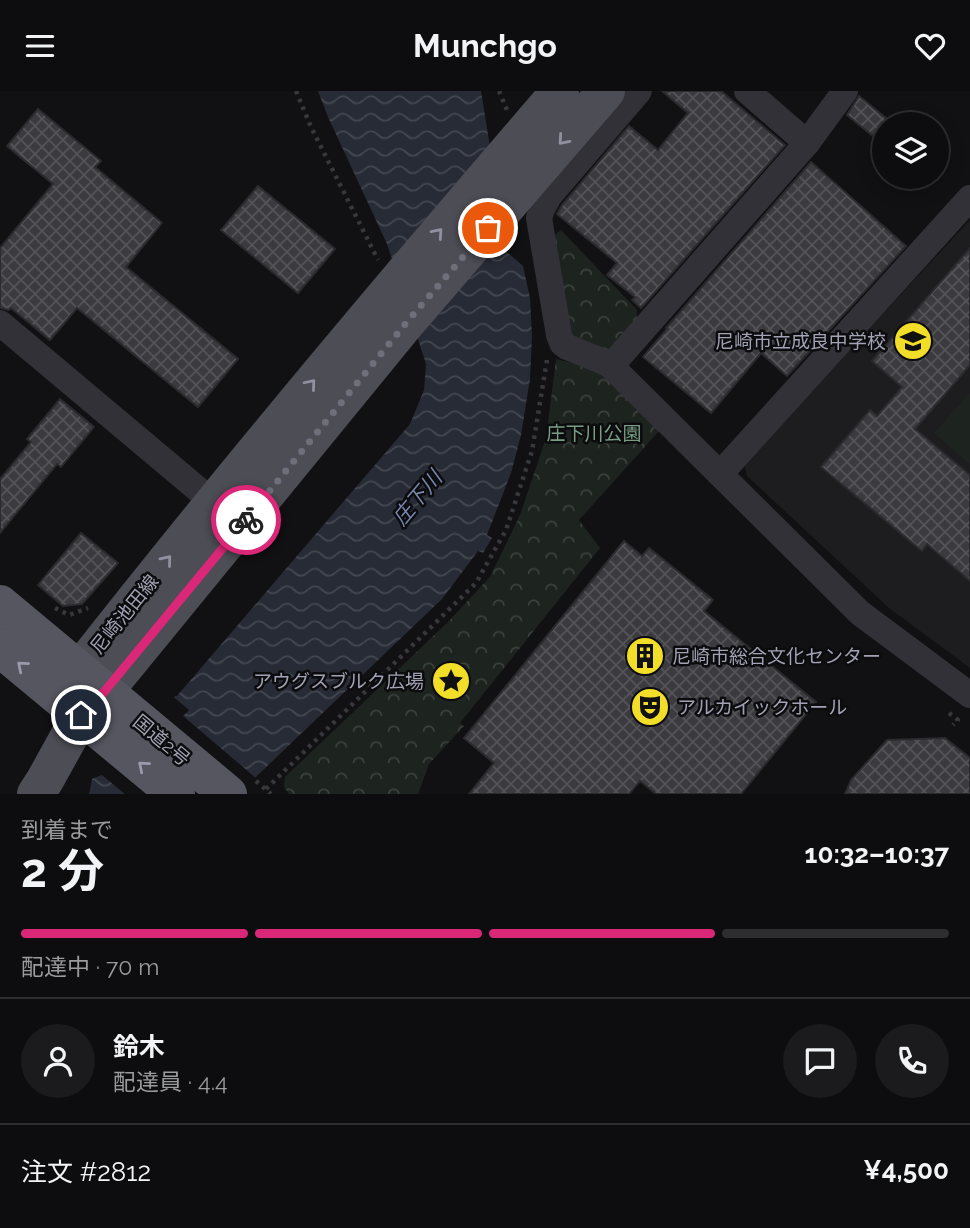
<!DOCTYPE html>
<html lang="ja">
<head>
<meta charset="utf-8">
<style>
	:root { --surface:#0d0c0e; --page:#1b1a1c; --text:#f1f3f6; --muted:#9a9b9e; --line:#2d2c2e; --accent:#db2777 }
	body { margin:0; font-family:Raleway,"Noto Sans JP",sans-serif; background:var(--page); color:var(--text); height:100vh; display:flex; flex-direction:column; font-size:26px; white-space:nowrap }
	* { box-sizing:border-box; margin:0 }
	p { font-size:23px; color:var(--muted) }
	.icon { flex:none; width:38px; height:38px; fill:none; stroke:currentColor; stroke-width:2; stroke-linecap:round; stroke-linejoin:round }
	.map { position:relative; height:703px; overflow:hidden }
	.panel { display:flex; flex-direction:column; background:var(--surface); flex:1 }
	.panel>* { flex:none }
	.controls { position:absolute; left:872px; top:21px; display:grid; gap:14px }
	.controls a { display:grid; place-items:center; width:77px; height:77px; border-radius:50%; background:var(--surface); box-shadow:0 4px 18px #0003,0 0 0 2px var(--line); font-size:35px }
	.pin { position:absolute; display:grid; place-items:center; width:60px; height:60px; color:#fff; margin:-30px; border:4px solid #fff; border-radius:50%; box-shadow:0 2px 7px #0007 }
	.courier { position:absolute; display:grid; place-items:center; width:70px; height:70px; margin:-35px; border:5px solid #db2777; border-radius:50%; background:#fff; color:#222; box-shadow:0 2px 9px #0007 }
	.overview em { font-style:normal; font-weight:700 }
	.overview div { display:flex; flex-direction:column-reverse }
	.overview { display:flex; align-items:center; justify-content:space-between; height:119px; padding:0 21px }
	h1 { font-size:46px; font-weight:700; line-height:52px }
	.bar { display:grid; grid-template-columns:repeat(4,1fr); gap:10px 7px; align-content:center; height:84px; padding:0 21px }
	.bar i { height:9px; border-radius:5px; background:var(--line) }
	.bar .selected { background:var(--accent) }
	.bar p { grid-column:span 4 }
	.line { display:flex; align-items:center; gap:18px; padding:0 21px; border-top:2px solid var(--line) }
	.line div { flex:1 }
	.round { display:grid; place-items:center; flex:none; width:74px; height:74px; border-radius:37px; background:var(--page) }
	header { display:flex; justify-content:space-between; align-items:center; height:91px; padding:0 21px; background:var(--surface); font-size:32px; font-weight:700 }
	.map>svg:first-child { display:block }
</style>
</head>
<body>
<header><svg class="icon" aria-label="menu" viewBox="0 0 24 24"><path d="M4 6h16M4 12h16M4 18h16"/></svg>Munchgo<svg class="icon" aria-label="heart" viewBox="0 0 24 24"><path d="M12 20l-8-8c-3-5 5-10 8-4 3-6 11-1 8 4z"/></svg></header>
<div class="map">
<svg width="970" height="703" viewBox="0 0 970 703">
	<defs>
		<pattern id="forest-crowns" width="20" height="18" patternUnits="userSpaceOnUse" patternTransform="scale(1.75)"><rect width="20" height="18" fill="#1d241f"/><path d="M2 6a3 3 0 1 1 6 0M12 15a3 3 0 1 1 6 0" fill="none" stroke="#3b413d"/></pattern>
		<pattern id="water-waves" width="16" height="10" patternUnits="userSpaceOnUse" patternTransform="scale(1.75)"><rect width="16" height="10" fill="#272b35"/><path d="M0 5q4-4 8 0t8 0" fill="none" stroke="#434750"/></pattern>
		<pattern id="building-cross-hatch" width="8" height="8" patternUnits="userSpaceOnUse" patternTransform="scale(1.75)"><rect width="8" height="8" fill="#3a3a3f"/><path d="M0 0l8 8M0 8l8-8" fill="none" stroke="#535358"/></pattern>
	</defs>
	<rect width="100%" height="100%" fill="#111012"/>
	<path fill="#1d1c1f" d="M970,129v448l-81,-60 -142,-132 -3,-13z"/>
	<g fill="url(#forest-crowns)">
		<path d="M561,139l76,80 -1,18 -26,28 -34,-16 -7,-9 -18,-93z"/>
		<path d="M556,268l47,12 57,59 -81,90 21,28 -140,175 4,3 -35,38 -11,30h-129l-5,-7 1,-10 163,-155 42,-45 30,-62 26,-77z"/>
	</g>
	<path fill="#1d241f" d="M970,302v71l-36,-31z"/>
	<path fill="url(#water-waves)" d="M318,0h163l26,161 16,14 7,32 2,38 -2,43 -9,56 -10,38 -24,62 5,3 -9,15 -5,-2 -36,48 -204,195h-149l3,-15 83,-83h2l233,-272 14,-34 2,-26 -39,-120 -59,-127z"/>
	<path fill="#111012" d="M171,604l18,15 -6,6 74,63 -14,15h-118l-23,-19 -14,5 1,-4z"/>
	<g fill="url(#building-cross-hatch)" stroke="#2b2a2e" stroke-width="2">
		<path d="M662,0h59l64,54 -144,163 -9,-8 3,-3 -28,-22 10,-12 -60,-49 5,-9 67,-79 29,24 30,-37z"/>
		<path d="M859,5l28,23 -14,17 -26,-21z"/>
		<path d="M38,18l63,52 -6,6 67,56 -36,44 112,92 -40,48 -121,-99 -27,32 -39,-32 -2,2 -9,-2v-60l53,-64 -46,-38z"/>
		<path d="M811,71l95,84 -119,130 -26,-23 -50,60 -68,-56 24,-28 -1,-1z"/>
		<path d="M258,95l77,63 -37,44 -77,-63z"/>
		<path d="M970,157v117l-55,64 55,46v106l-43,-37 -5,7 -101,-84 49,-57 7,6 25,-29 -30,-26z"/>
		<path d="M60,308l34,28 -33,40 -4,-3 -57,69v-54l31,-37 -4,-3z"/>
		<path d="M81,442l37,30 -36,41 -19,2 -25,-21z"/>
		<path d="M624,450l18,15 7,-8 64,52 -9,11 112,91 -75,92h-85l-16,-13 -11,13h-160l25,-31 -30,-25z"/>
		<path d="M945,647l25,20v36h-125l6,-14 36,-40z"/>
	</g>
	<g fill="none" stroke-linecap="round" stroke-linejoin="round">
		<g stroke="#37373e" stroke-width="4.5" stroke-dasharray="3.5 5" stroke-linecap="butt">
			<path d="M296,0l15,36 67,133"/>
			<path d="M499,0l8,19"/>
			<path d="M55,517l14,7 19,-7"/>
			<path d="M949,622l9,7 -5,5"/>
			<path d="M256,690l15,13"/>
			<path d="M266,698l210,-206 30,-53 26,-79 15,-91"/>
		</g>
		<g stroke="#323137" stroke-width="26">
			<path d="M639,0l-90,105 -7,13 -3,9 20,117 3,8 5,4 37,15 7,4 249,247 110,82"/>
			<path d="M747,0l60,52"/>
			<path d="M0,232l213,179"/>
			<path d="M611,275l196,-223 38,-52"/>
			<path d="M720,383l250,-276"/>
		</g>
		<g stroke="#4d4d56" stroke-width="38">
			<path d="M80,612l-1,-32c155,-198 317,-390 481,-580"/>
			<path d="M36,703l9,-14 36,-65 23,-23 23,-28 279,-341 200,-232"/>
		</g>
		<g stroke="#55565f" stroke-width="38">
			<path d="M0,513l228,190"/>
			<path d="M0,557l176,146"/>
		</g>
	</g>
	<defs><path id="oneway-chevron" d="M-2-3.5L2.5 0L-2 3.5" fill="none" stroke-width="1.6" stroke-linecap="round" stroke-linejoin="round" transform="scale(1.75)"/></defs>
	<g stroke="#9091a0">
		<use href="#oneway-chevron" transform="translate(563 49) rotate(131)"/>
		<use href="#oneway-chevron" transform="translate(438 142) rotate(-49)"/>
		<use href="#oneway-chevron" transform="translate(311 293) rotate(-50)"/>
		<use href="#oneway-chevron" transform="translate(167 469) rotate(-51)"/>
	</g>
	<g stroke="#999aab">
		<use href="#oneway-chevron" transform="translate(22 575) rotate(-140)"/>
		<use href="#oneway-chevron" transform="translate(143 675) rotate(-140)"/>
	</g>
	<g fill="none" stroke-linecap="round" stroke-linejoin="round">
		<path stroke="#6f6f7b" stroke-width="7" stroke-dasharray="0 12.6" d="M246,429l160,-197 82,-95"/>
		<path stroke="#db2777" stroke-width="9" d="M81,624l23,-23 142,-172"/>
	</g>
	<defs>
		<symbol id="school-disc" viewBox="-11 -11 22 22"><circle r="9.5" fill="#f2de28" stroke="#0c0b0d"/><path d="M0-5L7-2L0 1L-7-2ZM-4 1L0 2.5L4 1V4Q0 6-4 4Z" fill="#111"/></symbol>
		<symbol id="building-disc" viewBox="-11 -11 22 22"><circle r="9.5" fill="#f2de28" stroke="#0c0b0d"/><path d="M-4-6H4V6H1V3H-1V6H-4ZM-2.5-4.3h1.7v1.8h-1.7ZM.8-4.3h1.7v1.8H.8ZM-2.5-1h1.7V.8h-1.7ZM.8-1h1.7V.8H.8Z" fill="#111"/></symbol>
		<symbol id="sight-disc" viewBox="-11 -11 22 22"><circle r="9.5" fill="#f2de28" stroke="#0c0b0d"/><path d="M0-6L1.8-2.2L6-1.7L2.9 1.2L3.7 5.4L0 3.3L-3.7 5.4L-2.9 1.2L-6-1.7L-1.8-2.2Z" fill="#111"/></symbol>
		<symbol id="theatre-disc" viewBox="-11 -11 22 22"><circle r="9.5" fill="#f2de28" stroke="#0c0b0d"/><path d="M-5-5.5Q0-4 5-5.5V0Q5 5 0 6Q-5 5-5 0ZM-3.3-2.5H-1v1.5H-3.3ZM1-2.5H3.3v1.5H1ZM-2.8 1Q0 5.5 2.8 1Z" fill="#111"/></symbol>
	</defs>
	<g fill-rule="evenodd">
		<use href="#school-disc" x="891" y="228" width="44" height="44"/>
		<use href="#building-disc" x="623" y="543" width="44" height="44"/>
		<use href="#sight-disc" x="429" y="568" width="44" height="44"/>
		<use href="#theatre-disc" x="628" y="594" width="44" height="44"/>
	</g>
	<g text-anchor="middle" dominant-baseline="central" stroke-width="5" stroke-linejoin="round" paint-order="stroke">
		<g font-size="19" fill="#a1a2b3" stroke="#0c0b0d" text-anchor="end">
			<text x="886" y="250">尼崎市立成良中学校</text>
			<text x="672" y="565" text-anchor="start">尼崎市総合文化センター</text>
			<text x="424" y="590">アウグスブルク広場</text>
			<text x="677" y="616" text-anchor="start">アルカイックホール</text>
		</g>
		<g font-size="19" fill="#789e83" stroke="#0c0b0d">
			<text x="594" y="342">庄下川公園</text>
		</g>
		<g font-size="19" fill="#a1a2b3" stroke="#0c0b0d">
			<text transform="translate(124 523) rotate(-51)">尼崎池田線</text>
			<text transform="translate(162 649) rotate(40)">国道2号</text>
		</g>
		<g font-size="21" font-style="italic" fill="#7788af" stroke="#0c0b0d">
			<text transform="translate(417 407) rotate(-50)">庄下川</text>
		</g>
	</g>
</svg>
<div class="controls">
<a><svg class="icon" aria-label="layers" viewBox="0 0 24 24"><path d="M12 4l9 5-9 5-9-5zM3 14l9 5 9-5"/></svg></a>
</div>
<div class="pin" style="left:488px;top:137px;background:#ea580c"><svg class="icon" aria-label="bag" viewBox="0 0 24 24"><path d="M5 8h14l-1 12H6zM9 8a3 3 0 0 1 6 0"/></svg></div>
<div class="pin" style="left:81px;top:624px;background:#1f2937"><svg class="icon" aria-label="home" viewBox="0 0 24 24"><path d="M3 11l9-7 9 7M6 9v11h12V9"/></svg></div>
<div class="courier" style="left:246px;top:429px"><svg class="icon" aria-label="bike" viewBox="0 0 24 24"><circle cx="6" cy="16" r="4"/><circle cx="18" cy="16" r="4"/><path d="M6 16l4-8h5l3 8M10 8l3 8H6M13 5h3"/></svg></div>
</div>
<section class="panel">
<div class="overview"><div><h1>2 分</h1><p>到着まで</p></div><em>10:32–10:37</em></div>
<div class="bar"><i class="selected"></i><i class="selected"></i><i class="selected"></i><i></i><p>配達中 · 70 m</p></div>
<div class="line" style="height:126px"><a class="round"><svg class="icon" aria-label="person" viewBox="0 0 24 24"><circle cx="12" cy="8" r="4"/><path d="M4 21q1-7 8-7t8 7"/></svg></a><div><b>鈴木</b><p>配達員 · 4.4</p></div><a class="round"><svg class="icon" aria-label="chat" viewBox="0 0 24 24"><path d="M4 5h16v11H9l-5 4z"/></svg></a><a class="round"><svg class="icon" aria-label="phone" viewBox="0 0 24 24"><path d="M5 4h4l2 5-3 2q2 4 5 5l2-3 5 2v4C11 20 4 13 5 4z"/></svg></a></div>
<div class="line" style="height:91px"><div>注文 #2812</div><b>¥4,500</b></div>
</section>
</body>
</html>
